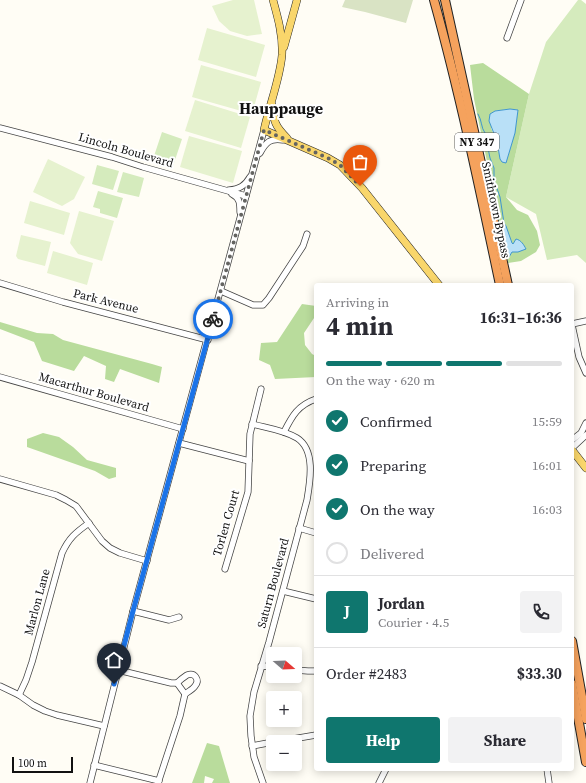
<!DOCTYPE html>
<html lang="en">
<head>
<meta charset="utf-8">
<style>
	:root { --surface:#fff; --page:#f2f2f3; --text:#2b2b33; --muted:#7c7c81; --line:#e1e1e2; --accent:#0f766e }
	body { margin:0; font-family:"Source Serif 4",serif; background:var(--page); color:var(--text); height:100vh; display:flex; flex-direction:column; font-size:15px; white-space:nowrap }
	* { box-sizing:border-box; margin:0 }
	p { font-size:13px; color:var(--muted) }
	.icon { flex:none; width:22px; height:22px; fill:none; stroke:currentColor; stroke-width:2; stroke-linecap:round; stroke-linejoin:round }
	.map { position:relative; flex:1; overflow:hidden }
	.panel { position:absolute; left:314px; top:283px; width:260px; height:488px; display:flex; flex-direction:column; background:var(--surface); border-radius:4px; box-shadow:0 2px 10px #0003 }
	.panel>* { flex:none }
	.needle { width:26px; rotate:109deg }
	.controls { position:absolute; left:266px; top:647px; display:grid; gap:8px }
	.controls a { display:grid; place-items:center; width:36px; height:36px; border-radius:4px; background:var(--surface); box-shadow:0 2px 10px #0003; font-size:20px }
	.scale { position:absolute; left:12px; bottom:10px; width:61px; box-sizing:border-box; padding-left:4px; border:2px solid #111; border-top:0; font-size:11px; line-height:14px; white-space:nowrap; color:#111; -webkit-text-stroke:3px #fff; paint-order:stroke }
	.pin { position:absolute; display:grid; place-items:center; width:34px; height:34px; color:#fff; margin:-41px -17px; border-radius:50% 50% 50% 0; rotate:-45deg; box-shadow:0 0 4px #0007 }
	.pin .icon { rotate:45deg }
	.courier { position:absolute; display:grid; place-items:center; width:40px; height:40px; margin:-20px; border:3px solid #1a73e8; border-radius:50%; background:#fff; color:#222; box-shadow:0 1px 5px #0007 }
	.overview em { font-style:normal; font-weight:700 }
	.overview div { display:flex; flex-direction:column-reverse }
	.overview { display:flex; align-items:center; justify-content:space-between; height:68px; padding:0 12px }
	h1 { font-size:26px; font-weight:700; line-height:30px }
	.bar { display:grid; grid-template-columns:repeat(4,1fr); gap:6px 4px; align-content:center; height:48px; padding:0 12px }
	.bar i { height:5px; border-radius:3px; background:var(--line) }
	.bar .selected { background:var(--accent) }
	.bar p { grid-column:span 4 }
	.line { display:flex; align-items:center; gap:10px; padding:0 12px; border-top:1px solid var(--line) }
	.line div { flex:1 }
	.round { display:grid; place-items:center; flex:none; width:42px; height:42px; border-radius:4px; background:var(--page) }
	ol { padding:0 12px; list-style:none }
	li { display:flex; align-items:center; gap:12px; height:44px }
	li p { margin-inline-start:auto }
	li .icon { padding:4px; border-radius:50%; background:var(--accent); color:#fff; stroke-width:4 }
	li:last-child { color:var(--muted) }
	li i { width:22px; height:22px; border:2px solid var(--line); border-radius:50% }
	.action { display:flex; gap:8px; margin-top:auto; padding:8px 12px }
	.action a { flex:1; height:46px; border-radius:4px; background:var(--accent); color:#fff; font-size:16px; font-weight:700; line-height:46px; text-align:center }
	.action a+a { background:var(--page); color:var(--text) }
	.map>svg:first-child { display:block }
</style>
</head>
<body>
<div class="map">
<svg width="586" height="783" viewBox="0 0 586 783">
	<rect width="100%" height="100%" fill="#fffdf5"/>
	<g fill="#d5ebbd">
		<path d="M578,0h3l5,4v259l-9,-8 -30,5 -11,-46 -30,-17 23,-103 17,-52z"/>
		<path d="M162,132l20,7 -9,27 -20,-7z"/>
		<path d="M97,165l22,6 -6,19 -21,-6z"/>
		<path d="M123,172l21,6 -5,19 -22,-5z"/>
		<path d="M98,191l25,7 -6,20 -17,-5v-4l-7,-2z"/>
	</g>
	<g fill="#b9dc9c" fill-rule="evenodd">
		<path d="M483,63l46,31 -23,103 11,13 11,5 9,16 3,14 -4,7 -15,9 -13,2 -34,-164 -4,-34zM510,109l8,1 -3,20 -8,29h-7l-3,-18 -6,-13 4,-17z"/>
		<path d="M302,304l14,2v9l-12,18 1,12 7,9 4,2v21l-41,2 -5,-14 -11,-5 2,-17 16,-1z"/>
		<path d="M0,322l37,11 16,1 10,6 89,24 10,3 -3,16 -39,-14 -6,13 -9,-3 1,-13 -22,-10 -10,15 -32,-10 -8,-19 -34,-13z"/>
		<path d="M43,433l16,4 14,10 14,13 29,8v9l-7,2 -14,-8 -68,-24v-8z"/>
		<path d="M207,743l12,3 11,37h-18l2,-4 -9,-3 -1,7h-12z"/>
	</g>
	<path fill="#d9e3c4" d="M345,0h68l-7,23 -41,-11 -23,-5z"/>
	<g fill="#e6f2cf">
		<path d="M233,0h21l8,34 -15,2 -17,-5 -11,-10 -7,-15z"/>
		<path d="M207,28l58,17 -9,32 -58,-17z"/>
		<path d="M201,65l60,17 -9,32 -60,-17z"/>
		<path d="M195,100l55,17 -9,31 -56,-17z"/>
		<path d="M189,136l53,15 -9,32 -53,-16z"/>
		<path d="M48,159l37,18 -11,22 -12,7 -29,-14z"/>
		<path d="M30,201l40,12 -6,22 -40,-12z"/>
		<path d="M79,211l35,10 -12,40 -24,-7 -8,-11z"/>
		<path d="M21,235l30,7 -6,24 -27,-7 -2,-3z"/>
		<path d="M53,251l40,12 -6,22 -40,-12z"/>
	</g>
	<g fill="#b9e0f7" stroke="#3f96cf">
		<path d="M510,109l8,1 -3,23 -9,30 -4,-1 -2,-3 -3,-18 -8,-20 1,-7 5,-3z"/>
		<path d="M504,223l2,3 6,17 1,1 3,-5c5,1 8,6 10,10l-8,3h-6l-3,5h-1l-6,-32z"/>
	</g>
	<g fill="none" stroke-linecap="round" stroke-linejoin="round">
		<path stroke="#3f96cf" stroke-width="1" d="M478,114c4,6 3,14 7,19l5,25 4,10v12l6,17 4,26"/>
		<defs>
			<g id="minor">
				<path d="M507,38l14,-38"/>
				<path d="M0,128l112,29 31,10 103,29"/>
				<path d="M260,153c6,-11 10,-15 23,-13"/>
				<path d="M229,190c10,-1 16,-4 21,-13"/>
				<path d="M232,194c8,4 8,10 8,18"/>
				<path d="M0,283l63,19 145,38"/>
				<path d="M221,291l32,14h10l6,-7 34,-52 4,-12"/>
				<path d="M572,324l14,-3"/>
				<path d="M572,325l7,32 7,16"/>
				<path d="M0,377l183,52"/>
				<path d="M252,424c15,4 32,6 45,14 19,12 13,44 10,62l-38,142 -15,50 -4,24 1,20 3,21 9,26"/>
				<path d="M284,432c8,-16 14,-27 32,-33"/>
				<path d="M572,440l9,-7 5,-10"/>
				<path d="M179,443l70,18"/>
				<path d="M572,448l14,-13"/>
				<path d="M0,479l56,16 10,5 10,6 26,35 8,7 10,5 27,8"/>
				<path d="M299,528l17,5"/>
				<path d="M225,569l23,-77 2,-58 11,-45"/>
				<path d="M283,591l33,8"/>
				<path d="M133,611l36,9 10,-3"/>
				<path d="M261,666l12,1"/>
				<path d="M118,670l53,13h6l8,11 -5,22 -22,67"/>
				<path d="M295,670l13,1h8"/>
				<path d="M177,683c3,-3 7,-6 10,-8 8,-3 13,5 8,11 -2,3 -7,6 -10,8"/>
				<path d="M0,686l19,9 14,10 12,6 12,4 47,11"/>
				<path d="M19,695l7,-15 6,-18 30,-109c7,-15 13,-20 27,-30"/>
				<path d="M275,742l41,-7"/>
				<path d="M252,746l21,-4"/>
				<path d="M94,765l65,16"/>
				<path d="M547,769l2,14"/>
				<path d="M90,783l43,-172 131,-481"/>
				<path d="M379,783l7,-14"/>
			</g>
			<g id="major">
				<path d="M273,0c5,18 10,36 9,55 -2,24 -13,51 -18,75l64,28 12,7 22,23 77,97"/>
				<path d="M284,47l13,-47"/>
				<path d="M272,105c2,17 3,21 15,33"/>
				<path d="M572,450l14,18"/>
			</g>
			<g id="highway">
				<path d="M434,0c26,94 46,190 66,285"/>
				<path d="M445,0l63,285"/>
				<path d="M572,641l14,78"/>
				<path d="M572,684l14,78"/>
			</g>
		</defs>
		<use href="#minor" stroke="#444" stroke-width="7"/>
		<use href="#major" stroke="#222" stroke-width="8"/>
		<use href="#highway" stroke="#222" stroke-width="10"/>
		<use href="#minor" stroke="#fff" stroke-width="5.5"/>
		<use href="#major" stroke="#f9d66b" stroke-width="7"/>
		<use href="#highway" stroke="#f5a25d" stroke-width="8"/>
	</g>
	<g fill="none" stroke-linecap="round" stroke-linejoin="round">
		<path stroke="#646461" stroke-width="4" stroke-dasharray="0 7.2" d="M213,319l51,-189 64,28 12,7 20,21"/>
		<path stroke="#1a73e8" stroke-width="5" d="M114,684l19,-73 80,-292"/>
	</g>
	<g text-anchor="middle" dominant-baseline="central" stroke-width="4" stroke-linejoin="round" paint-order="stroke">
		<rect fill="#fff" stroke="#585858" stroke-width="1" x="455" y="133" width="44" height="18" rx="3"/>
		<g font-size="11" font-weight="bold" fill="#111">
			<text x="477" y="142">NY 347</text>
		</g>
		<g font-size="12" fill="#111" stroke="#fff">
			<text transform="translate(126 150) rotate(16)">Lincoln Boulevard</text>
			<text transform="translate(496 210) rotate(78)">Smithtown Bypass</text>
			<text transform="translate(106 301) rotate(14)">Park Avenue</text>
			<text transform="translate(94 392) rotate(16)">Macarthur Boulevard</text>
			<text transform="translate(226 523) rotate(-74)">Torlen Court</text>
			<text transform="translate(273 583) rotate(-75)">Saturn Boulevard</text>
			<text transform="translate(37 602) rotate(-75)">Marlon Lane</text>
		</g>
		<g font-size="16" font-weight="bold" fill="#111" stroke="#fff">
			<text x="281" y="108">Hauppauge</text>
		</g>
	</g>
</svg>
<div class="controls">
<a><svg class="needle" viewBox="-14 -14 28 28"><path d="M0-13l5 13h-10z" fill="#e53935"/><path d="M0 13l5-13h-10z" fill="#7c7c81"/></svg></a>
<a>+</a>
<a>−</a>
</div>
<div class="scale">100 m</div>
<div class="pin" style="left:360px;top:186px;background:#ea580c"><svg class="icon" aria-label="bag" viewBox="0 0 24 24"><path d="M5 8h14l-1 12H6zM9 8a3 3 0 0 1 6 0"/></svg></div>
<div class="pin" style="left:114px;top:684px;background:#1f2937"><svg class="icon" aria-label="home" viewBox="0 0 24 24"><path d="M3 11l9-7 9 7M6 9v11h12V9"/></svg></div>
<div class="courier" style="left:213px;top:319px"><svg class="icon" aria-label="bike" viewBox="0 0 24 24"><circle cx="6" cy="16" r="4"/><circle cx="18" cy="16" r="4"/><path d="M6 16l4-8h5l3 8M10 8l3 8H6M13 5h3"/></svg></div>
<section class="panel">
<div class="overview"><div><h1>4 min</h1><p>Arriving in</p></div><em>16:31–16:36</em></div>
<div class="bar"><i class="selected"></i><i class="selected"></i><i class="selected"></i><i></i><p>On the way · 620 m</p></div>
<ol>
<li><svg class="icon" aria-label="check" viewBox="0 0 24 24"><path d="M5 12l5 5 9-10"/></svg>Confirmed<p>15:59</p></li>
<li><svg class="icon" aria-label="check" viewBox="0 0 24 24"><path d="M5 12l5 5 9-10"/></svg>Preparing<p>16:01</p></li>
<li><svg class="icon" aria-label="check" viewBox="0 0 24 24"><path d="M5 12l5 5 9-10"/></svg>On the way<p>16:03</p></li>
<li><i></i>Delivered</li>
</ol>
<div class="line" style="height:72px"><b class="round" style="background:var(--accent);color:#fff">J</b><div><b>Jordan</b><p>Courier · 4.5</p></div><a class="round"><svg class="icon" aria-label="phone" viewBox="0 0 24 24"><path d="M5 4h4l2 5-3 2q2 4 5 5l2-3 5 2v4C11 20 4 13 5 4z"/></svg></a></div>
<div class="line" style="height:52px"><div>Order #2483</div><b>$33.30</b></div>
<div class="action"><a>Help</a><a>Share</a></div>
</section>
</div>
</body>
</html>
